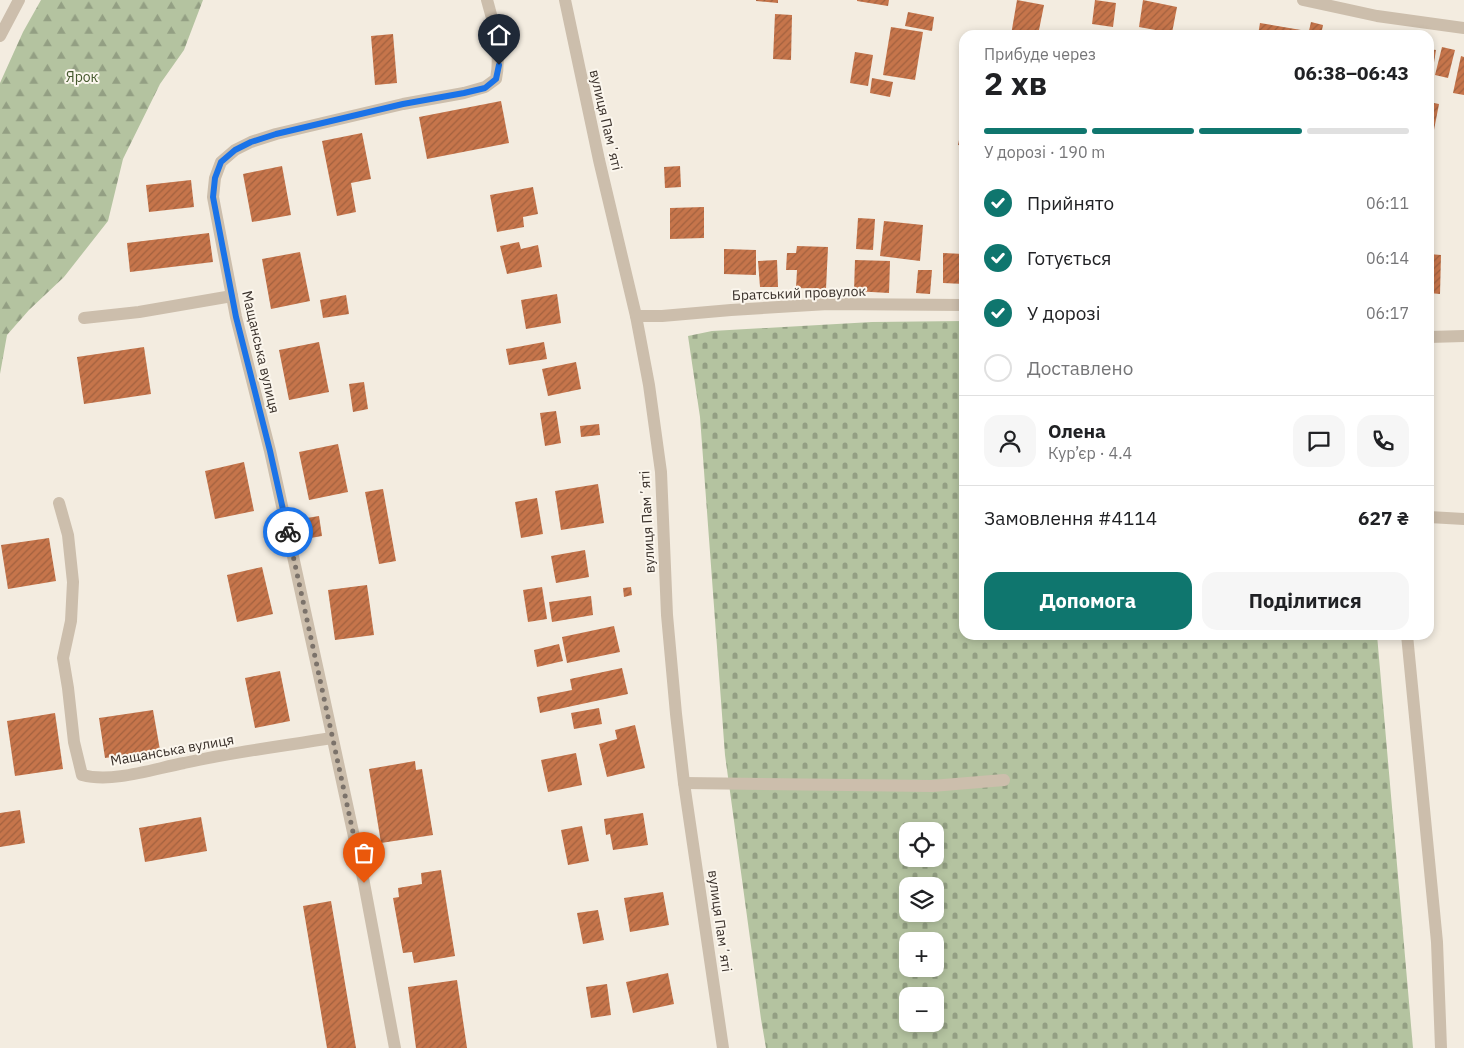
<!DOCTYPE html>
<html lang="uk">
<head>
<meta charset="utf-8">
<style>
	:root { --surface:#fff; --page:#f6f6f6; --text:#202124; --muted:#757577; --line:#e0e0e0; --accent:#0f766e }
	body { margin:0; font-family:"IBM Plex Sans",sans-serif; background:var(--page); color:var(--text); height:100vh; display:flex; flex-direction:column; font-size:19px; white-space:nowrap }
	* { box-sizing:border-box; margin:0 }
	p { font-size:16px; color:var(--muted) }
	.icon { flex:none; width:28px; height:28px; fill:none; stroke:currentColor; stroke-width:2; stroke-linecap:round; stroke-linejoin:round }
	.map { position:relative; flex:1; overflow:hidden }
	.drawer { position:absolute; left:959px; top:30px; width:475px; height:610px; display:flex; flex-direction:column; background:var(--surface); border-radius:15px; box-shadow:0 2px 8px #0003 }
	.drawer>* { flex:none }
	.controls { position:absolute; left:899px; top:822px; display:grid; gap:10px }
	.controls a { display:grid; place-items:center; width:45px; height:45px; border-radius:10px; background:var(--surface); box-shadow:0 2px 8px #0003; font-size:25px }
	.pin { position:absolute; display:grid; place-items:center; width:42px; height:42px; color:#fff; margin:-51px -21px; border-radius:50% 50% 50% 0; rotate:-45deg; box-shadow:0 0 5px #0007 }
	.pin .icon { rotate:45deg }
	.courier { position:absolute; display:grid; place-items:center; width:50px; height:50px; margin:-25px; border:4px solid #1a73e8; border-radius:50%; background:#fff; color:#222; box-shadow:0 1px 6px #0007 }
	.summary em { font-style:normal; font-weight:700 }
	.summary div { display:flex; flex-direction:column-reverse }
	.summary { display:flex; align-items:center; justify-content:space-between; height:85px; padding:0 25px }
	h1 { font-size:32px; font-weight:700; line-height:38px }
	.bar { display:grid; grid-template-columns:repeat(4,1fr); gap:8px 5px; align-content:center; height:60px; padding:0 25px }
	.bar i { height:6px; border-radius:4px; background:var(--line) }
	.bar .active { background:var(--accent) }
	.bar p { grid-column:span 4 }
	.line { display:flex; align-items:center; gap:12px; padding:0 25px; border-top:1px solid var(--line) }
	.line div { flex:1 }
	.round { display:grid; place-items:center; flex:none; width:52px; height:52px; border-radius:15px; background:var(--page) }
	ol { padding:0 25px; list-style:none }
	li { display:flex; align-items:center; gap:15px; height:55px }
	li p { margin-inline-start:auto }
	li .icon { padding:5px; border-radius:50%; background:var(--accent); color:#fff; stroke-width:4 }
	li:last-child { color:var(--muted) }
	li i { width:28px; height:28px; border:2px solid var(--line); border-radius:50% }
	.primary-button { display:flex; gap:10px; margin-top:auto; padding:10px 25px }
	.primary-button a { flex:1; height:58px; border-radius:15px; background:var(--accent); color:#fff; font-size:20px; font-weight:700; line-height:58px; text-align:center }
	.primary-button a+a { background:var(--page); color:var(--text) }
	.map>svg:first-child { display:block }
</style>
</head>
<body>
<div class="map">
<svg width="1464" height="1048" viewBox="0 0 1464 1048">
	<defs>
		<pattern id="forest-firs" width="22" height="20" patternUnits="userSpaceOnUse" patternTransform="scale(1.25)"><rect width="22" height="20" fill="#b4c3a0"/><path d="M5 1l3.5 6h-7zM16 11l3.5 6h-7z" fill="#939f83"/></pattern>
		<pattern id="cemetery-stones" width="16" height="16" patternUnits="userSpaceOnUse" patternTransform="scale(1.25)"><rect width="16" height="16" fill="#b4c3a0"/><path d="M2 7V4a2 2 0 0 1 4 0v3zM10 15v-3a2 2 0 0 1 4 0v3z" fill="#939f83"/></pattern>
		<pattern id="building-hatch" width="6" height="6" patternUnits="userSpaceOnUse" patternTransform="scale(1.25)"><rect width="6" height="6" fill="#c6754b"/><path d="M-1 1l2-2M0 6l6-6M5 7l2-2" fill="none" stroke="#a2613f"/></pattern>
	</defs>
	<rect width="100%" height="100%" fill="#f3ece0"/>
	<path fill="url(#forest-firs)" d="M41,0h162l-19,50 -24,34 -37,75 -15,62 -44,56 -35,33 -22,25 -7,39v-291l23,-51z"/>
	<path fill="url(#cemetery-stones)" fill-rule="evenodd" d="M964,321v314h413l36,413h-647l-5,-29 -36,-264 -25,-338 -12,-81 24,-5 160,-9zM908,831h27v28h-27zM908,886h27v28h-27zM908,941h27v28h-27zM908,996h27v28h-27z"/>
	<g fill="url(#building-hatch)">
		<path d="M756,0h22v3l-22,-2z"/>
		<path d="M857,0h32l-1,6 -31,-5z"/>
		<path d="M1017,0l27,5 -6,30h-27z"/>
		<path d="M1095,0l21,3 -3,24 -21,-3z"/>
		<path d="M1143,0l34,7 -5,26 -33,-6z"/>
		<path d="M908,12l26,5 -2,14 -27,-5z"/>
		<path d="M775,14l17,1 -1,45 -18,-1z"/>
		<path d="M1311,22l12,3 -2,10h-13z"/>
		<path d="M1260,23l41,7 -1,5h-42z"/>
		<path d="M891,27l32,5 -8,48 -32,-5z"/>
		<path d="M393,34l4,49 -22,2 -4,-49z"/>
		<path d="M1442,47l13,3 -7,28 -13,-3z"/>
		<path d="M1429,49l7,1 -6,38h-1z"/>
		<path d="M855,52l18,3 -5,31 -18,-3z"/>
		<path d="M1461,56l3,1v38l-11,-2z"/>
		<path d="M872,78l21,4 -3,15 -20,-4z"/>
		<path d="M501,101l8,42 -82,16 -8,-42z"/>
		<path d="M1429,102l10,2 -6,31 -4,-1z"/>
		<path d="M963,121h1v25l-6,-1z"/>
		<path d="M362,133l9,46 -20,4 5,29 -19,4 -15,-75z"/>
		<path d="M282,166l9,49 -39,7 -9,-48z"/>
		<path d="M680,166l1,21 -16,1 -1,-21z"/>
		<path d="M191,180l3,27 -45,5 -3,-27z"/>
		<path d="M533,187l5,27 -15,3 1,10 -27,5 -7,-37z"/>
		<path d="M704,207v31l-34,1v-31z"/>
		<path d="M858,218l17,1 -2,31 -17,-1z"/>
		<path d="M884,221l39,4 -3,36 -40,-5z"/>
		<path d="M209,233l4,29 -83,10 -3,-29z"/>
		<path d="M519,242l2,7 17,-4 4,22 -35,7 -7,-28z"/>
		<path d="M797,246l31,1 -2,42 -30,-1 1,-18h-11l1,-17h9z"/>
		<path d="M724,249l32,1v25l-32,-1z"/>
		<path d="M300,252l10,49 -39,8 -9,-50z"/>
		<path d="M943,253l21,1v30l-21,-1z"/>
		<path d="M1429,254l12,1 -1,39 -11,-1z"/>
		<path d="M777,260l1,27h-18l-2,-26z"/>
		<path d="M855,260l35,1 -1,32 -35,-2z"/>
		<path d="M918,270h14l-2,24 -14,-1z"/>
		<path d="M557,294l4,29 -35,6 -5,-29z"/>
		<path d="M346,295l3,19 -26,4 -3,-18z"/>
		<path d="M319,342l10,50 -40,8 -10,-50z"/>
		<path d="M544,342l3,17 -38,6 -3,-16z"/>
		<path d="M144,347l7,47 -67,10 -7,-47z"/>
		<path d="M576,362l5,27 -33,7 -6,-27z"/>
		<path d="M364,382l4,27 -15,3 -4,-28z"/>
		<path d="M556,411l5,32 -16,3 -5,-33z"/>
		<path d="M599,424l1,11 -19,2 -1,-11z"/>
		<path d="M338,444l10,48 -39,8 -10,-48z"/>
		<path d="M244,462l10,49 -39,8 -10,-48z"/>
		<path d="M598,484l6,39 -43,7 -6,-39z"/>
		<path d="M383,489l13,72 -17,3 -14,-72z"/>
		<path d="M537,498l6,36 -22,4 -6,-36z"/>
		<path d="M319,516l3,20 -23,4 -4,-20z"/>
		<path d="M49,538l7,43 -48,8 -7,-44z"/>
		<path d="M585,550l4,27 -33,6 -5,-27z"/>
		<path d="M262,567l11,47 -36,8 -10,-47z"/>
		<path d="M367,585l7,50 -39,5 -7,-50z"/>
		<path d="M542,587l5,32 -19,3 -5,-32z"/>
		<path d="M631,587l1,8 -8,2 -1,-9z"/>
		<path d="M591,596l2,19 -41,7 -3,-20z"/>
		<path d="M614,626l6,26 -53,11 -5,-26z"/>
		<path d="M559,644l4,17 -26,6 -3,-17z"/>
		<path d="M622,668l6,26 -88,19 -3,-16 35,-7 -2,-11z"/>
		<path d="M280,671l10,50 -35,7 -10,-50z"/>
		<path d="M599,708l3,16 -28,5 -3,-16z"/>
		<path d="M153,710l7,40 -55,8 -6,-40z"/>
		<path d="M55,713l8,56 -48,7 -8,-55z"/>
		<path d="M635,725l10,43 -38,9 -8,-33 18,-5 -2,-9z"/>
		<path d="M576,753l6,32 -34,7 -7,-32z"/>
		<path d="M415,761l1,9 6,-1 11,66 -52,8 -12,-74z"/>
		<path d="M20,810l5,33 -25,4v-34z"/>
		<path d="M643,813l5,32 -35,5 -3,-16 -4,1 -2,-16z"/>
		<path d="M201,817l6,34 -62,11 -6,-34z"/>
		<path d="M582,826l7,35 -21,4 -7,-35z"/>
		<path d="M441,870l14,86 -41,7 -2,-11 -9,1 -10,-55 6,-1 -1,-9 24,-4 -1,-11z"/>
		<path d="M663,892l6,33 -39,7 -6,-34z"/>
		<path d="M331,901l25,147h-29l-24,-142z"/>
		<path d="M598,910l6,30 -21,4 -6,-31z"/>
		<path d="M668,973l6,31 -41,9 -7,-31z"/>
		<path d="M457,980l10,68h-51l-8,-61z"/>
		<path d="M607,984l4,31 -20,3 -5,-31z"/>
	</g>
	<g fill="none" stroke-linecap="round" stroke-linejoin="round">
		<g stroke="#ccbeac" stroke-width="12">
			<path d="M565,0l34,160 37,156 13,69 12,87 6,143 9,99 8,69 39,265"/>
			<path d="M1303,0l74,16 87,12"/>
			<path d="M0,36l19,-36"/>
			<path d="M636,316h26l69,-6 97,-6 136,1"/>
			<path d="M84,318l55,-6 93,-16"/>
			<path d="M1429,337l35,-1"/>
			<path d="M59,503l9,32 5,47 -2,39 -8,37 5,30 6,54 8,33c31,8 71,-6 102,-12 49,-11 99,-17 148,-25"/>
			<path d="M1429,517l35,2"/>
			<path d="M1407,635l30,307 4,106"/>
			<path d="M684,783l248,3 72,-6"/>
			<path d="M395,1048l-31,-165 -40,-185 -54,-247 -34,-134 -23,-120 2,-19 6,-16 14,-12 16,-8 25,-8 127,-30 61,-11 21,-6 11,-8c5,-24 -2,-56 -9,-79"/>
		</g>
	</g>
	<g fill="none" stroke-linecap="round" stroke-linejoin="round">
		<path stroke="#7b726a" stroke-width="5" stroke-dasharray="0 9" d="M288,532l76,351"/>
		<path stroke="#1a73e8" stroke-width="6" d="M288,532l-18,-81 -34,-134 -23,-120 2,-19 6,-16 14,-12 16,-8 25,-8 127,-30 61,-11 21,-5 11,-9 3,-14"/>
	</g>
	<g text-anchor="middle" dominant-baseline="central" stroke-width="4" stroke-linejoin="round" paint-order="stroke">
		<g font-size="14" fill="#45592e" stroke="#fbf6ed">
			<text x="82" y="77">Ярок</text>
		</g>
		<g font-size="14" fill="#3a312b" stroke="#fbf6ed">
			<text transform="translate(606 120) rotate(77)">вулиця Памʼяті</text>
			<text transform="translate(799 293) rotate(-2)">Братський провулок</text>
			<text transform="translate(261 352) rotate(77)">Мащанська вулиця</text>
			<text transform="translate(647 522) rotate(-93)">вулиця Памʼяті</text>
			<text transform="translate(172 750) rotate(-10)">Мащанська вулиця</text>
			<text transform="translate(720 921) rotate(82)">вулиця Памʼяті</text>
		</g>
	</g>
</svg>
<div class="controls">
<a><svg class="icon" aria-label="locate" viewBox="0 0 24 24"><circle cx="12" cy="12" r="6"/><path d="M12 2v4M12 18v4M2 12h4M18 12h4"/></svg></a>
<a><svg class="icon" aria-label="layers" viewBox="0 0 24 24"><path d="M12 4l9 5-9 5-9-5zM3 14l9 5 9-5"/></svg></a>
<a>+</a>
<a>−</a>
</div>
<div class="pin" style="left:364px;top:883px;background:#ea580c"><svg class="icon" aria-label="bag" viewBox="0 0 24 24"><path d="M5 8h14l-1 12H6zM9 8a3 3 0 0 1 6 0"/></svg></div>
<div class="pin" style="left:499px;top:65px;background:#1f2937"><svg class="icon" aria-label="home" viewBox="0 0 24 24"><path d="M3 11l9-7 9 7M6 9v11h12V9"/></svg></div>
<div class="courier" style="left:288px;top:532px"><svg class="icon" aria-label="bike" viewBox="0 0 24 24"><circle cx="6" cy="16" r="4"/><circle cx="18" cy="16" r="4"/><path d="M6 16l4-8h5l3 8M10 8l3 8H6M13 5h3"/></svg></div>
<section class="drawer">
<div class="summary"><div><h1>2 хв</h1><p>Прибуде через</p></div><em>06:38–06:43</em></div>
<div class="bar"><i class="active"></i><i class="active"></i><i class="active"></i><i></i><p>У дорозі · 190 m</p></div>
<ol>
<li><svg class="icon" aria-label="check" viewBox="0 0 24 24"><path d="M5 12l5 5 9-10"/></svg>Прийнято<p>06:11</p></li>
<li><svg class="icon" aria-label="check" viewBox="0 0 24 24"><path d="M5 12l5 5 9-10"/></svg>Готується<p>06:14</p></li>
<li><svg class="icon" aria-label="check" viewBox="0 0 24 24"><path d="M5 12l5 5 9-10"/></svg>У дорозі<p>06:17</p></li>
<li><i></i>Доставлено</li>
</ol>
<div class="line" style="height:90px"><a class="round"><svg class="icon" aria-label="person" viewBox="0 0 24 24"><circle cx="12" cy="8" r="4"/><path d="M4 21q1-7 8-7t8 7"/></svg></a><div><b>Олена</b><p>Кур’єр · 4.4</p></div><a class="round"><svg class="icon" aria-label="chat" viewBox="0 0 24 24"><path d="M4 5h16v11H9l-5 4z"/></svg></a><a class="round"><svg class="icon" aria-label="phone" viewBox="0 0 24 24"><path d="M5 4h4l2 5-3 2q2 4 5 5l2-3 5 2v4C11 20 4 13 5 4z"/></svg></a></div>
<div class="line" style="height:65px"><div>Замовлення #4114</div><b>627 ₴</b></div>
<div class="primary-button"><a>Допомога</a><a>Поділитися</a></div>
</section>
</div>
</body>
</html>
